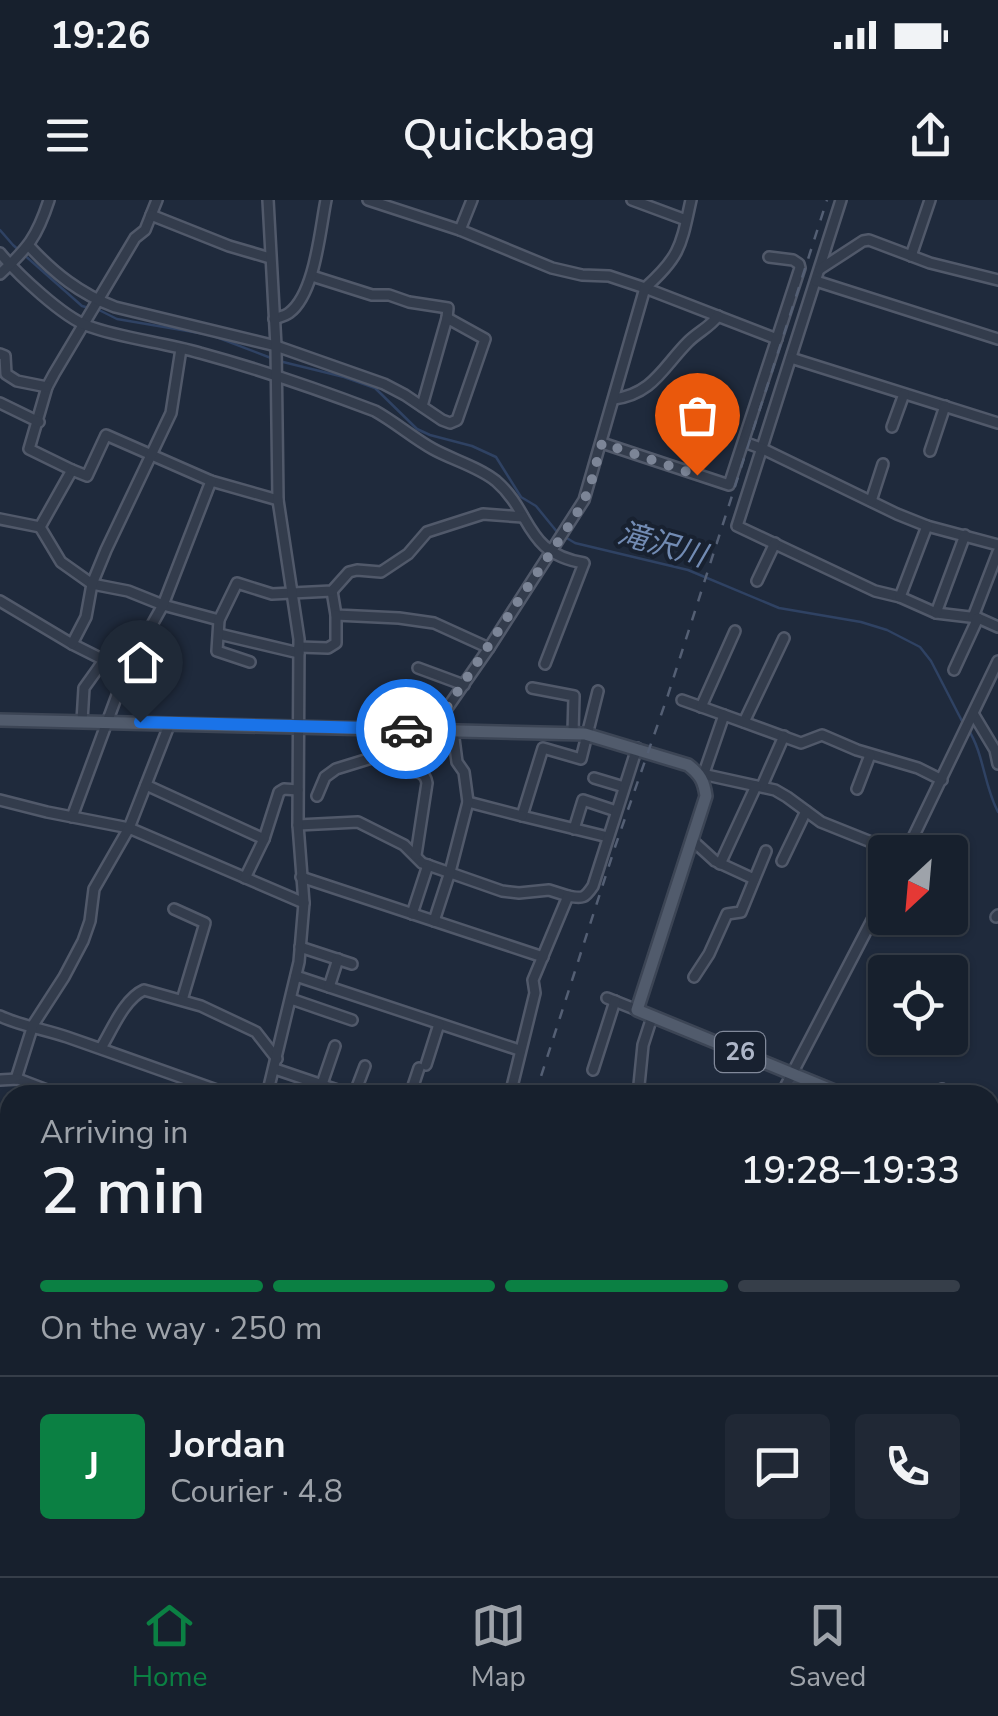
<!DOCTYPE html>
<html lang="en">
<head>
<meta charset="utf-8">
<style>
	:root { --surface:#17202d; --page:#202835; --text:#f1f3f6; --muted:#9ea3aa; --line:#363e49; --accent:#0b8043 }
	body { margin:0; font-family:"Nunito Sans","Noto Sans JP",sans-serif; background:var(--page); color:var(--text); height:100vh; display:flex; flex-direction:column; font-size:38px; white-space:nowrap }
	* { box-sizing:border-box; margin:0 }
	p { font-size:32px; color:var(--muted) }
	.icon { flex:none; width:55px; height:55px; fill:none; stroke:currentColor; stroke-width:2; stroke-linecap:round; stroke-linejoin:round }
	.map { position:relative; flex:1; overflow:hidden }
	.details { position:absolute; left:0px; top:885px; width:1000px; height:492px; display:flex; flex-direction:column; background:var(--surface); border-radius:30px 30px 0 0; box-shadow:0 2px 8px #0004,0 0 0 2px var(--line) }
	.details>* { flex:none }
	.needle { width:65px; rotate:206deg }
	.buttons { position:absolute; left:868px; top:635px; display:grid; gap:20px }
	.buttons a { display:grid; place-items:center; width:100px; height:100px; border-radius:10px; background:var(--surface); box-shadow:0 2px 8px #0004,0 0 0 2px var(--line); font-size:50px }
	.pin { position:absolute; display:grid; place-items:center; width:85px; height:85px; color:#fff; margin:-102px -42px; border-radius:50% 50% 50% 0; rotate:-45deg; box-shadow:0 0 10px #0007 }
	.pin .icon { rotate:45deg }
	.courier { position:absolute; display:grid; place-items:center; width:100px; height:100px; margin:-50px; border:8px solid #1a73e8; border-radius:50%; background:#fff; color:#222; box-shadow:0 2px 12px #0007 }
	.head em { font-style:normal; font-weight:600 }
	.head div { display:flex; flex-direction:column-reverse }
	.head { display:flex; align-items:center; justify-content:space-between; height:170px; padding:0 40px }
	h1 { font-size:65px; font-weight:600; line-height:75px }
	.bar { display:grid; grid-template-columns:repeat(4,1fr); gap:15px 10px; align-content:center; height:120px; padding:0 40px }
	.bar i { height:12px; border-radius:8px; background:var(--line) }
	.bar .selected { background:var(--accent) }
	.bar p { grid-column:span 4 }
	.line { display:flex; align-items:center; gap:25px; padding:0 40px; border-top:2px solid var(--line) }
	.line div { flex:1 }
	.round { display:grid; place-items:center; flex:none; width:105px; height:105px; border-radius:10px; background:var(--page) }
	.status { display:flex; justify-content:space-between; align-items:center; height:70px; padding:0 50px; background:var(--surface); direction:ltr }
	.status svg { height:28px; fill:currentColor }
	header { display:flex; justify-content:space-between; align-items:center; height:130px; padding:0 40px; background:var(--surface); font-size:45px; font-weight:600 }
	.menu { display:flex; justify-content:space-around; align-items:center; height:140px; border-top:2px solid var(--line); background:var(--surface); font-size:28px; color:var(--muted) }
	.menu a { display:grid; justify-items:center; gap:5px }
	.menu .selected { color:var(--accent) }
	.map>svg:first-child { display:block }
</style>
</head>
<body>
<div class="status"><b>19:26</b><svg viewBox="0 0 49 12"><path d="M0 12V9h3v3zM5 12V6h3v6zM10 12V3h3v9zM15 12V0h3v12zM26 1h20v11H26zM47 4h2v5h-2z"/></svg></div>
<header><svg class="icon" aria-label="menu" viewBox="0 0 24 24"><path d="M4 6h16M4 12h16M4 18h16"/></svg>Quickbag<svg class="icon" aria-label="share" viewBox="0 0 24 24"><path d="M12 15V3M7 8l5-5 5 5M5 13v7h14v-7"/></svg></header>
<div class="map">
<svg width="998" height="1376" viewBox="0 0 998 1376">
	<rect width="100%" height="100%" fill="#1f2a3c"/>
	<g fill="none" stroke-linecap="round" stroke-linejoin="round">
		<g stroke="#2f4263" stroke-width="2.5">
			<path d="M0,30l13,15 69,61 7,2"/>
			<path d="M97,109l20,10 94,16 60,23"/>
			<path d="M279,161l65,16 31,11 42,41 13,6 42,11 24,11 25,40 15,9 22,27"/>
			<path d="M565,337l10,6 113,27 91,38 82,14 26,8 33,17 11,14 32,62"/>
			<path d="M968,529c16,25 16,57 30,83"/>
		</g>
		<defs>
			<g id="minor">
				<path d="M157,0l-12,30 -10,8 -81,136 -7,13 -18,62 43,21 -32,57 21,35 31,22 36,7 35,14 56,15"/>
				<path d="M368,0l92,30 92,38 30,7 27,1 36,12 132,51"/>
				<path d="M632,0l54,20"/>
				<path d="M841,0l-104,326 138,65 25,6 36,16 42,5 20,9"/>
				<path d="M151,15l78,31 41,12"/>
				<path d="M460,30l12,-30"/>
				<path d="M29,46c25,27 51,48 86,61l161,39 108,38 21,11 37,25 8,3 7,-3 28,-81 -38,-21"/>
				<path d="M0,53c17,21 63,64 88,73 36,13 75,16 112,27 59,16 117,36 175,58 20,11 38,27 58,38 20,11 46,18 63,32 37,32 28,72 88,82l-39,101"/>
				<path d="M911,56l19,-56"/>
				<path d="M820,69l43,-28 6,-1 61,23 68,17"/>
				<path d="M0,74c28,-26 37,-37 49,-74"/>
				<path d="M312,76l60,19h17l20,7 39,6 -1,10 -25,88"/>
				<path d="M816,81l182,58"/>
				<path d="M274,119c5,-2 11,-3 15,-6 26,-19 31,-83 37,-113"/>
				<path d="M0,154l5,2 1,18 11,7 30,6"/>
				<path d="M791,158l207,65"/>
				<path d="M614,199c39,-5 49,-32 74,-57 10,-10 22,-15 30,-26"/>
				<path d="M0,203l39,19"/>
				<path d="M892,227l12,-33"/>
				<path d="M744,242l19,7 134,65 30,12 71,19"/>
				<path d="M602,243l127,42 71,-217 -1,-4 -6,-4 -24,-3"/>
				<path d="M930,251l15,-45"/>
				<path d="M72,270l15,6 19,-41 105,46 67,19"/>
				<path d="M871,301l12,-37"/>
				<path d="M0,319l40,8"/>
				<path d="M757,381l18,-38"/>
				<path d="M332,391l4,24 63,3 35,5 55,25"/>
				<path d="M900,397l27,-71"/>
				<path d="M0,401l72,43 54,27 -54,146"/>
				<path d="M936,413l29,-78"/>
				<path d="M973,417l25,-65"/>
				<path d="M219,434l80,19"/>
				<path d="M72,444l14,-27 6,-33 14,-34 65,-137 10,-64"/>
				<path d="M299,447l29,1 8,-5v-28"/>
				<path d="M250,462l-33,-11 2,-31 18,-37 35,11 60,-3 17,-19 8,-2 24,2 27,-18 19,-22 56,-18 40,3"/>
				<path d="M418,468l46,17"/>
				<path d="M954,470l24,-52"/>
				<path d="M126,471l37,-66 48,-124"/>
				<path d="M532,488l42,8 -1,37"/>
				<path d="M598,491l-17,68 -38,-11 -21,68 86,21"/>
				<path d="M682,500l42,15"/>
				<path d="M701,507l34,-76"/>
				<path d="M974,515l21,35 3,14"/>
				<path d="M82,521l2,-33 20,-28"/>
				<path d="M744,522l40,-84"/>
				<path d="M432,530l57,-82 95,-148 61,-212c36,-32 36,-43 46,-88"/>
				<path d="M704,573l20,-58 77,28 21,-8 35,15 61,18 24,12"/>
				<path d="M702,574l73,16 12,7 34,25 75,30"/>
				<path d="M594,578l30,9"/>
				<path d="M146,585l118,54"/>
				<path d="M762,586l22,-50"/>
				<path d="M857,589l13,-34"/>
				<path d="M317,596l8,-19 11,-8 65,-20"/>
				<path d="M0,600l47,12 82,16 175,75"/>
				<path d="M468,602l54,14"/>
				<path d="M298,625l60,-3 46,23 18,18 80,28 17,2 30,-3 19,6"/>
				<path d="M574,629l9,-29 33,11"/>
				<path d="M692,640l23,21 39,18"/>
				<path d="M906,652l92,-191"/>
				<path d="M416,655l11,-72c-2,-13 -12,-11 -23,-12l-3,-22 18,-19"/>
				<path d="M782,661l24,-50"/>
				<path d="M720,664l36,-78"/>
				<path d="M301,677l242,80"/>
				<path d="M245,678l19,-39 15,-47 5,-3 14,1"/>
				<path d="M174,709l31,14 -23,77"/>
				<path d="M412,714l16,-49"/>
				<path d="M996,717l2,-2"/>
				<path d="M434,721l16,-49 18,-70 -4,-30 -7,-10 -4,-31"/>
				<path d="M300,747l52,17"/>
				<path d="M296,776l223,74"/>
				<path d="M694,777l15,-23 18,-40 14,-2 25,-61"/>
				<path d="M329,787l9,-28"/>
				<path d="M607,798l30,12"/>
				<path d="M291,799l61,21"/>
				<path d="M0,816c18,9 47,14 67,21 55,19 110,39 164,58"/>
				<path d="M101,848c11,-18 23,-49 43,-58l57,16 55,26 21,27"/>
				<path d="M426,865l13,-41"/>
				<path d="M275,869l77,26"/>
				<path d="M593,870l22,-69"/>
				<path d="M16,879l17,-54 31,-48 19,-36 7,-20 4,-32 35,-61 41,-105"/>
				<path d="M0,880l18,-1 42,16"/>
				<path d="M322,884l13,-38"/>
				<path d="M267,895l32,-133 5,-59 -6,-78 1,-186 -21,-139 -2,-154 -8,-146"/>
				<path d="M354,895l11,-29"/>
				<path d="M410,895l9,-27"/>
				<path d="M510,895l25,-102 -2,-13 35,-84c15,3 17,2 25,-10l44,-138"/>
				<path d="M590,895l1,-2"/>
				<path d="M638,895l5,-50 9,-28"/>
				<path d="M781,895l104,-200"/>
				<path d="M940,895l2,-6"/>
				<path d="M0,973l10,5"/>
				<path d="M990,978l8,-19v-9"/>
				<path d="M0,1090l10,-22"/>
				<path d="M0,1096l10,4"/>
				<path d="M990,1155l8,5"/>
				<path d="M990,1218l8,-15"/>
				<path d="M0,1236l10,4"/>
				<path d="M0,1307l10,4"/>
				<path d="M990,1310l8,2"/>
				<path d="M990,1354l8,4"/>
				<path d="M638,1368l4,8"/>
				<path d="M80,1376l4,-8"/>
				<path d="M259,1376l1,-8"/>
				<path d="M459,1376l2,-8"/>
				<path d="M554,1376l6,-8"/>
				<path d="M683,1376l1,-8"/>
				<path d="M854,1376l9,-8"/>
			</g>
			<g id="major">
				<path d="M0,520l585,14 103,31c12,9 16,16 18,31l-69,214 207,85"/>
				<path d="M990,956l8,3"/>
			</g>
		</defs>
		<use href="#minor" stroke="#51596a" stroke-width="14"/>
		<use href="#major" stroke="#3c4555" stroke-width="16"/>
		<use href="#minor" stroke="#333c4c" stroke-width="9"/>
		<use href="#major" stroke="#515b6c" stroke-width="11"/>
		<g stroke="#545f74" stroke-width="2.5" stroke-dasharray="10 10" stroke-linecap="butt">
			<path d="M535,895l80,-248 53,-152 159,-495"/>
			<path d="M417,1376l1,-8"/>
		</g>
	</g>
	<g fill="none" stroke-linecap="round" stroke-linejoin="round">
		<path stroke="#7c8597" stroke-width="10" stroke-dasharray="0 18" d="M406,529l26,1 144,-215 13,-25 13,-47 95,32"/>
		<path stroke="#1a73e8" stroke-width="12" d="M140,522l266,7"/>
	</g>
	<g text-anchor="middle" dominant-baseline="central" stroke-width="8" stroke-linejoin="round" paint-order="stroke">
		<rect fill="#182130" stroke="#81899a" stroke-width="2.5" x="715" y="832" width="50" height="40" rx="8"/>
		<g font-size="25" font-weight="bold" fill="#aeb6c8">
			<text x="740" y="852">26</text>
		</g>
		<g font-size="30" font-style="italic" fill="#728bb3" stroke="#182130">
			<text transform="translate(662 345) rotate(16)">滝沢川</text>
		</g>
	</g>
</svg>
<div class="buttons">
<a><svg class="needle" viewBox="-14 -14 28 28"><path d="M0-13l5 13h-10z" fill="#e53935"/><path d="M0 13l5-13h-10z" fill="#9ea3aa"/></svg></a>
<a><svg class="icon" aria-label="locate" viewBox="0 0 24 24"><circle cx="12" cy="12" r="6"/><path d="M12 2v4M12 18v4M2 12h4M18 12h4"/></svg></a>
</div>
<div class="pin" style="left:697px;top:275px;background:#ea580c"><svg class="icon" aria-label="bag" viewBox="0 0 24 24"><path d="M5 8h14l-1 12H6zM9 8a3 3 0 0 1 6 0"/></svg></div>
<div class="pin" style="left:140px;top:522px;background:#1f2937"><svg class="icon" aria-label="home" viewBox="0 0 24 24"><path d="M3 11l9-7 9 7M6 9v11h12V9"/></svg></div>
<div class="courier" style="left:406px;top:529px"><svg class="icon" aria-label="car" viewBox="0 0 24 24"><path d="M5 17H2v-5l4-1 3-4h7l3 4 3 1v5h-3M9 17h6M6 11h13"/><circle cx="7" cy="17" r="2"/><circle cx="17" cy="17" r="2"/></svg></div>
<section class="details">
<div class="head"><div><h1>2 min</h1><p>Arriving in</p></div><em>19:28–19:33</em></div>
<div class="bar"><i class="selected"></i><i class="selected"></i><i class="selected"></i><i></i><p>On the way · 250 m</p></div>
<div class="line" style="height:180px"><b class="round" style="background:var(--accent);color:#fff">J</b><div><b>Jordan</b><p>Courier · 4.8</p></div><a class="round"><svg class="icon" aria-label="chat" viewBox="0 0 24 24"><path d="M4 5h16v11H9l-5 4z"/></svg></a><a class="round"><svg class="icon" aria-label="phone" viewBox="0 0 24 24"><path d="M5 4h4l2 5-3 2q2 4 5 5l2-3 5 2v4C11 20 4 13 5 4z"/></svg></a></div>
</section>
</div>
<nav class="menu">
<a class="selected"><svg class="icon" aria-label="home" viewBox="0 0 24 24"><path d="M3 11l9-7 9 7M6 9v11h12V9"/></svg>Home</a>
<a><svg class="icon" aria-label="map" viewBox="0 0 24 24"><path d="M3 6l6-2 6 2 6-2v14l-6 2-6-2-6 2zM9 4v14M15 6v14"/></svg>Map</a>
<a><svg class="icon" aria-label="saved" viewBox="0 0 24 24"><path d="M7 4h10v16l-5-4-5 4z"/></svg>Saved</a>
</nav>
</body>
</html>
